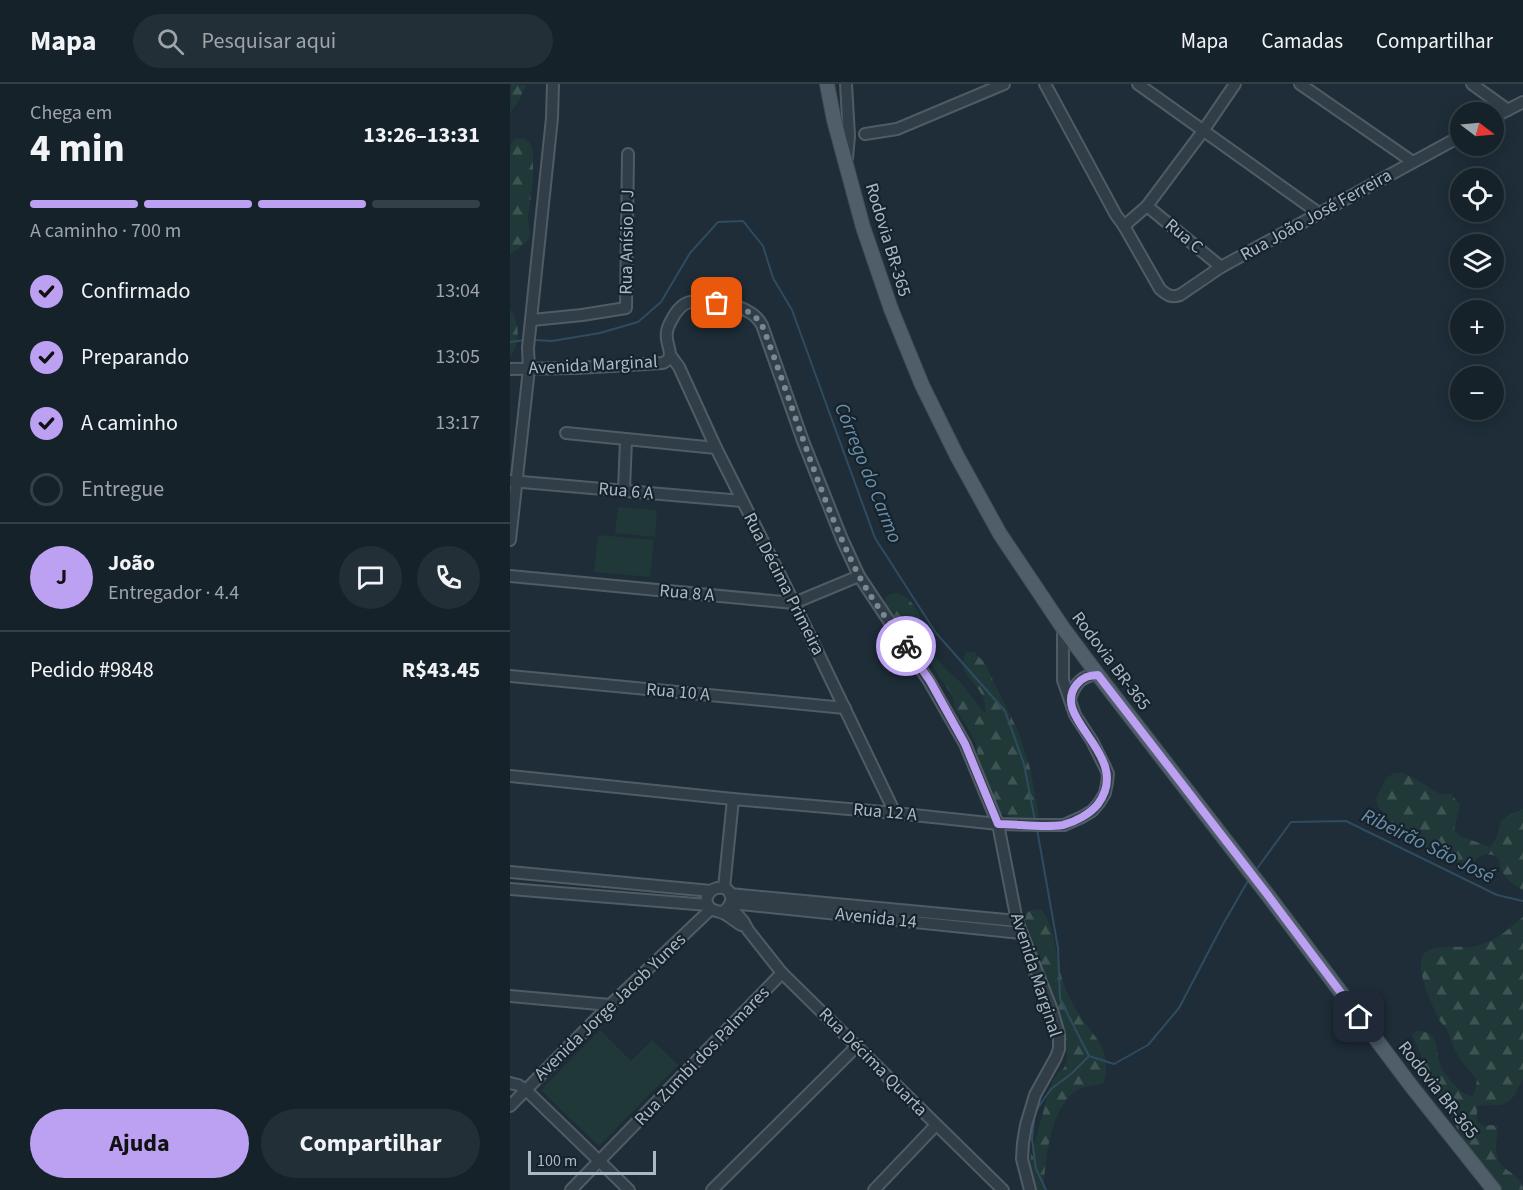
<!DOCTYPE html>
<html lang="pt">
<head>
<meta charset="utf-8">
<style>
	:root { --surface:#16222a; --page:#232f36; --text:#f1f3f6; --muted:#9ea4a8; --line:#353f47; --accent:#bca0f2 }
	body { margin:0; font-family:"Source Sans 3",sans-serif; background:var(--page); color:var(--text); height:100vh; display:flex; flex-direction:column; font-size:22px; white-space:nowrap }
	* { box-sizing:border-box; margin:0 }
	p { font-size:20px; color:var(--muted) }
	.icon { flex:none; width:33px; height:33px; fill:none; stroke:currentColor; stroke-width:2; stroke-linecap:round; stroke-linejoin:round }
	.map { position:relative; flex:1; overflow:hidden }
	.drawer { display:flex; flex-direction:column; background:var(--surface); width:510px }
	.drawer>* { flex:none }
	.needle { width:39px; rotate:106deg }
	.buttons { position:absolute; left:940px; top:18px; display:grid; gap:12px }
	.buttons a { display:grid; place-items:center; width:54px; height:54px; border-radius:50%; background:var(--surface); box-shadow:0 3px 15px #0003,0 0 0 2px var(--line); font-size:30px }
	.scale { position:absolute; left:18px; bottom:15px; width:128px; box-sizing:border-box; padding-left:6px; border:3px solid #abb9c5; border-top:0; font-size:16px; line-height:21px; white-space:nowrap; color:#abb9c5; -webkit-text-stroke:4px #17232c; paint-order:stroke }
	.pin { position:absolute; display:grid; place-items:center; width:51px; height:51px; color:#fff; margin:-26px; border-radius:12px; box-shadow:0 3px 9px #0006 }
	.courier { position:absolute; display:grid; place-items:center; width:60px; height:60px; margin:-30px; border:4px solid #bca0f2; border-radius:50%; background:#fff; color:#222; box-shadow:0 2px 8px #0007 }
	.head em { font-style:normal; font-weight:700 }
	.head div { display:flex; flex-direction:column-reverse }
	.head { display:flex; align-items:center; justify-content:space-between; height:102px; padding:0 30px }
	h1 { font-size:39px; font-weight:700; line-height:45px }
	.bar { display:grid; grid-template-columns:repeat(4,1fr); gap:9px 6px; align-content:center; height:72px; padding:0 30px }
	.bar i { height:8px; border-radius:4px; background:var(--line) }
	.bar .on { background:var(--accent) }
	.bar p { grid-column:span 4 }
	.line { display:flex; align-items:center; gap:15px; padding:0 30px; border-top:2px solid var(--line) }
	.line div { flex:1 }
	.round { display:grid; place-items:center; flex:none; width:63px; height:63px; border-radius:32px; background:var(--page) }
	ol { padding:0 30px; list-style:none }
	li { display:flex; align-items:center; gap:18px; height:66px }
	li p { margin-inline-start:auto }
	li .icon { padding:6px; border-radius:50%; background:var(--accent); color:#111; stroke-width:4 }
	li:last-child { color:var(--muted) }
	li i { width:33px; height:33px; border:3px solid var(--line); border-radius:50% }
	.action { display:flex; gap:12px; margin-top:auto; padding:12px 30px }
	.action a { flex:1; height:69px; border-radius:36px; background:var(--accent); color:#111; font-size:24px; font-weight:700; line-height:69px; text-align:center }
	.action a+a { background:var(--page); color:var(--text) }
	header { display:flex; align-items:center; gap:36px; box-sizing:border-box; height:84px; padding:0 30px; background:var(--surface); border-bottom:2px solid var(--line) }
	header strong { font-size:28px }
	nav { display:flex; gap:33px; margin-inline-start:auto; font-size:21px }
	.search { width:420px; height:54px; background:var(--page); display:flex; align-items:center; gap:15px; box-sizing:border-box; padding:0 21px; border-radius:33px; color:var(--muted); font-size:22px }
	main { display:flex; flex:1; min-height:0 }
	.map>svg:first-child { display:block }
</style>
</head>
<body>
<header>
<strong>Mapa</strong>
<div class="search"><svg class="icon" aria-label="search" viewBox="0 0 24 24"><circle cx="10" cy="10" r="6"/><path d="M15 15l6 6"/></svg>Pesquisar aqui</div>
<nav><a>Mapa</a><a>Camadas</a><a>Compartilhar</a></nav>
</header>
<main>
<section class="drawer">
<div class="head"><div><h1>4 min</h1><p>Chega em</p></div><em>13:26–13:31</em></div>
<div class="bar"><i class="on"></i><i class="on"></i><i class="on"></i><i></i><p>A caminho · 700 m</p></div>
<ol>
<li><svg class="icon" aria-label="check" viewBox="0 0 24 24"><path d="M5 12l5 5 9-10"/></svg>Confirmado<p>13:04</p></li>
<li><svg class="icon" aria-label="check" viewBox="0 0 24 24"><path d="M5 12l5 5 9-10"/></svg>Preparando<p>13:05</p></li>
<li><svg class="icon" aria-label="check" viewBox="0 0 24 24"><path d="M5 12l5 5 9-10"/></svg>A caminho<p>13:17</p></li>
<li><i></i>Entregue</li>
</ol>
<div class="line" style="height:108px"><b class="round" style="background:var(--accent);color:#111">J</b><div><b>João</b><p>Entregador · 4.4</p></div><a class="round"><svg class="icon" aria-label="chat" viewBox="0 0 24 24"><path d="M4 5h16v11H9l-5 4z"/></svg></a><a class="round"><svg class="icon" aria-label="phone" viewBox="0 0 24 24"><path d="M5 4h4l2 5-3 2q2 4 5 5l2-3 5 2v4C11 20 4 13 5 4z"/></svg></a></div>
<div class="line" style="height:78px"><div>Pedido #9848</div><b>R$43.45</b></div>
<div class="action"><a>Ajuda</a><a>Compartilhar</a></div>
</section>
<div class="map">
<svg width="1013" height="1106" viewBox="0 0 1013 1106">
	<defs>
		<pattern id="forest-firs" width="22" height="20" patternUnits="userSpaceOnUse" patternTransform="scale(1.5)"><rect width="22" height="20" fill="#203938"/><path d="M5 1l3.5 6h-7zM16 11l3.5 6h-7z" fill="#3e5453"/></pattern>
	</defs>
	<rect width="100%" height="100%" fill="#1e2d38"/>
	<g fill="#203938">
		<path d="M108,423l39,3 -2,27 -40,-4z"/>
		<path d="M88,451l56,5 -4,37 -56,-5z"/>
		<path d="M90,946l31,31 21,-21 26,25 -79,81 -58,-56z"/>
	</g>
	<g fill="url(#forest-firs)">
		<path d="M1,0l15,1 -7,15 -9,13z"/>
		<path d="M13,54l7,5 3,8v28l-5,39 2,18 -5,7 -15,12v-109l5,-7z"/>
		<path d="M0,225c10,15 11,33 0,48z"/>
		<path d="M386,509c24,4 31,46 40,64 5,10 16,16 23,24 9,10 16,22 26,32 5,-28 -35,-37 -18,-61h7l10,10 34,69 12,37 9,49c-12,6 -29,-1 -42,-5l-15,-29 -6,-39 -9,-18 -12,-17 -3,-14 -18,-26 -8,-14 -39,-43 -2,-14 5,-4z"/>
		<path d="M884,689h8l10,4 28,17h11l9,11 -6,25 6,6 30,11 6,-8 5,-18 6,-5 16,-7v81c-12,-7 -23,-15 -24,-30l-6,-5 -8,-1 -14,8 -8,1 -17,-4 -8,-2 -21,-16 -7,-2 -8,-5 -24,-27 -2,-8 10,-21z"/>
		<path d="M531,825c13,16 14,38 18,57 3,17 10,33 20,48 16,25 35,36 24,70 -9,1 -19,2 -27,7 -25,15 -32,72 -32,99h-14l-1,-19 2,-16 19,-67 3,-8 5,-7 6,-5 3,-8v-8l-15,-32 -9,-13 -13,-25 -6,-27 -2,-25 1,-10 2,-7 7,-3z"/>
		<path d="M1013,833v162c-4,5 -5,12 -9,17 -10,14 -23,7 -37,10v15l6,5 8,-1 7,1c0,11 -4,18 -1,30 4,17 26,17 26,34h-21l-3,-2 -34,-44 -22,-43 -11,-12 -6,-14 -5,-20 -9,-20 4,-4c25,1 18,15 24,33 2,8 17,25 24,29 2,2 6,3 9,3l3,-8 1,-9c-5,-6 -11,-11 -15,-17 -7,-10 -11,-23 -16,-34 -2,-2 -4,-4 -6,-7 -7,-13 -29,-59 -14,-69 12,-9 36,-3 50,-6 23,-6 29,-15 47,-29z"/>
	</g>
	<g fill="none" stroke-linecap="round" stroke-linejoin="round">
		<g stroke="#2f4b60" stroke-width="2">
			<path d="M24,256l18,1 48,-8 38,-11 23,-20 29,-49 28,-31 25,-1 20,25 10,32 19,32 83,228 61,95 69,78 19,53 11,57"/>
			<path d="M0,258l15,-2"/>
			<path d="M527,745l21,119 2,51 29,57"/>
			<path d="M746,786l35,-48 55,-1 151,74 26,6"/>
			<path d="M579,972l25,8 34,-19 31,-37 43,-82 27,-47"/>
			<path d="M536,1106l-10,-21 -4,-30 3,-27 16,-23 20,-15 18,-18"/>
		</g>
		<defs>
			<g id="minor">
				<path d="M336,0l3,52 -2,22"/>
				<path d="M535,0l71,131 8,11 36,63c7,6 11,9 20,6l41,-28 240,-131"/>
				<path d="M628,0l182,130"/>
				<path d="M790,0l113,78"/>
				<path d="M962,0l36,26"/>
				<path d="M984,33l29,-15"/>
				<path d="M355,50l32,-5 107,-45"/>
				<path d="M637,122l74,61"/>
				<path d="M614,142l23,-20 56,-75 32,-47"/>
				<path d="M22,236l50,-5 44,-7 2,-154"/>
				<path d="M161,272l8,11 37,81 78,155 101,210"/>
				<path d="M0,285l66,-1 87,-5c12,-6 5,-14 4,-24 -1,-6 1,-13 4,-18 4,-8 10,-17 19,-19 15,-4 46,2 59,10 6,3 10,8 13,13l41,116 39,98 17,37 70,105 36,63 33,80 19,97 35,89 7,24v15l-3,8 -21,38 -9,30 -3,18 -1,16 8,31"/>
				<path d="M56,349l150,15"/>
				<path d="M0,397l232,20"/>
				<path d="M114,406l2,-50"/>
				<path d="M0,456l19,-171 -1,-21 24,-230 1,-34"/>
				<path d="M0,492l284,27 65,-27"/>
				<path d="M0,592l335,32"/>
				<path d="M560,615c4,-14 12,-25 28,-24"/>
				<path d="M0,692l223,23 162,14 103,11 45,1h21l18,-8 10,-6 7,-8 6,-10 2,-10 1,-9 -3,-7 -13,-26 -17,-26 -12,-35v-52"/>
				<path d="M0,788l201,19"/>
				<path d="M214,804l9,-89"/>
				<path d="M0,805l198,16"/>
				<path d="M220,810l287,27"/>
				<path d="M221,819l290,30"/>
				<path d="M220,822l13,15 5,9 34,43 221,217"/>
				<path d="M212,828c14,-7 12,-27 -5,-24 -5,1 -8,4 -10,9 -3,14 10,13 18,17 5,3 10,7 16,11"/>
				<path d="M0,912l100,9"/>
				<path d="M0,999l8,2 8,5 103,100"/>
				<path d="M0,1022l100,-101 101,-96"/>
				<path d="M61,1106l211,-217"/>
				<path d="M202,1106l145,-144"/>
				<path d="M364,1106l62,-65"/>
			</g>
			<path id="major" d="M317,0l7,36 29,107 28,82 31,76 35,71 43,78 63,94 35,47 169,219 145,193 82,103"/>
		</defs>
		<use href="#minor" stroke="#4f5c66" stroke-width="14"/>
		<use href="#major" stroke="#3e4a54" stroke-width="16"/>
		<use href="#minor" stroke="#313e48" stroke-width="10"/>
		<use href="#major" stroke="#4f5e68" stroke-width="14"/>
	</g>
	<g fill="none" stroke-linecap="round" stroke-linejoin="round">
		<path stroke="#7a8894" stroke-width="6" stroke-dasharray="0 10.8" d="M207,219c18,2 34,6 45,22 32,83 56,169 96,249 13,25 32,49 48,72"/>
		<path stroke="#bca0f2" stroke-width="8" d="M396,562l24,35 35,63 33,80c20,0 45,4 65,1 12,-3 27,-11 35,-21 36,-49 -50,-85 -21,-120 6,-7 12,-9 21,-9l169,219 92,123"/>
	</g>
	<g text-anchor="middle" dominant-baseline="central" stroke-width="4.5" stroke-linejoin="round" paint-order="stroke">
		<g font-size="18" fill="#abb9c5" stroke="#17232c">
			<text transform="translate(806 131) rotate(-29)">Rua João José Ferreira</text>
			<text transform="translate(674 152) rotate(40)">Rua C</text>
			<text transform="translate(378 156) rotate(73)">Rodovia BR-365</text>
			<text transform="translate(117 158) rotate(-89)">Rua Anísio D J</text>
			<text transform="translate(83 281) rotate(-3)">Avenida Marginal</text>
			<text transform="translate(116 407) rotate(5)">Rua 6 A</text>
			<text transform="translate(274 500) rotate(63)">Rua Décima Primeira</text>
			<text transform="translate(177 509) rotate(5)">Rua 8 A</text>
			<text transform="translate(601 577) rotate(53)">Rodovia BR-365</text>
			<text transform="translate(168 608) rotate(5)">Rua 10 A</text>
			<text transform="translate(375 728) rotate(5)">Rua 12 A</text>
			<text transform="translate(366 834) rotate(6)">Avenida 14</text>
			<text transform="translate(526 891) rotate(72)">Avenida Marginal</text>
			<text transform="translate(100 923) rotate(-44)">Avenida Jorge Jacob Yunes</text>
			<text transform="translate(192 972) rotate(-46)">Rua Zumbi dos Palmares</text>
			<text transform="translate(363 978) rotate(45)">Rua Décima Quarta</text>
			<text transform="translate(928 1006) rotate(52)">Rodovia BR-365</text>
		</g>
		<g font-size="20" font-style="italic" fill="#6990ab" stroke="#17232c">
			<text transform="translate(358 389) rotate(68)">Córrego do Carmo</text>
			<text transform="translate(918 762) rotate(26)">Ribeirão São José</text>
		</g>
	</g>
</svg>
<div class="buttons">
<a><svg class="needle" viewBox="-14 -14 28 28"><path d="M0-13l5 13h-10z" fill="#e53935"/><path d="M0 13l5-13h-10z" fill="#9ea4a8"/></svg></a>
<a><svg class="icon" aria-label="locate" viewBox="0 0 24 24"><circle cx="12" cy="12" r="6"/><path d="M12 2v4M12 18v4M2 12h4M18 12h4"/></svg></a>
<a><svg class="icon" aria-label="layers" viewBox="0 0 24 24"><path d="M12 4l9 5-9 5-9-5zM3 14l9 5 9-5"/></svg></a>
<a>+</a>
<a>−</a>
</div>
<div class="scale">100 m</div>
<div class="pin" style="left:207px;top:219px;background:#ea580c"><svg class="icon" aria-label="bag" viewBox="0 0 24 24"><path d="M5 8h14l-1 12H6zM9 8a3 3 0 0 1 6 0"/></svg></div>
<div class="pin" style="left:849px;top:933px;background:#1f2937"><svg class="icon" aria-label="home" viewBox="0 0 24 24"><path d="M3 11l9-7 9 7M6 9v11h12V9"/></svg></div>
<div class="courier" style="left:396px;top:562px"><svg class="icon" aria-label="bike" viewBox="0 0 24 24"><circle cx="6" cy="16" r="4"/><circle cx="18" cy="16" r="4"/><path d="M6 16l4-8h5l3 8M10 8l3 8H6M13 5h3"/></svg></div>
</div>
</main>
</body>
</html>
